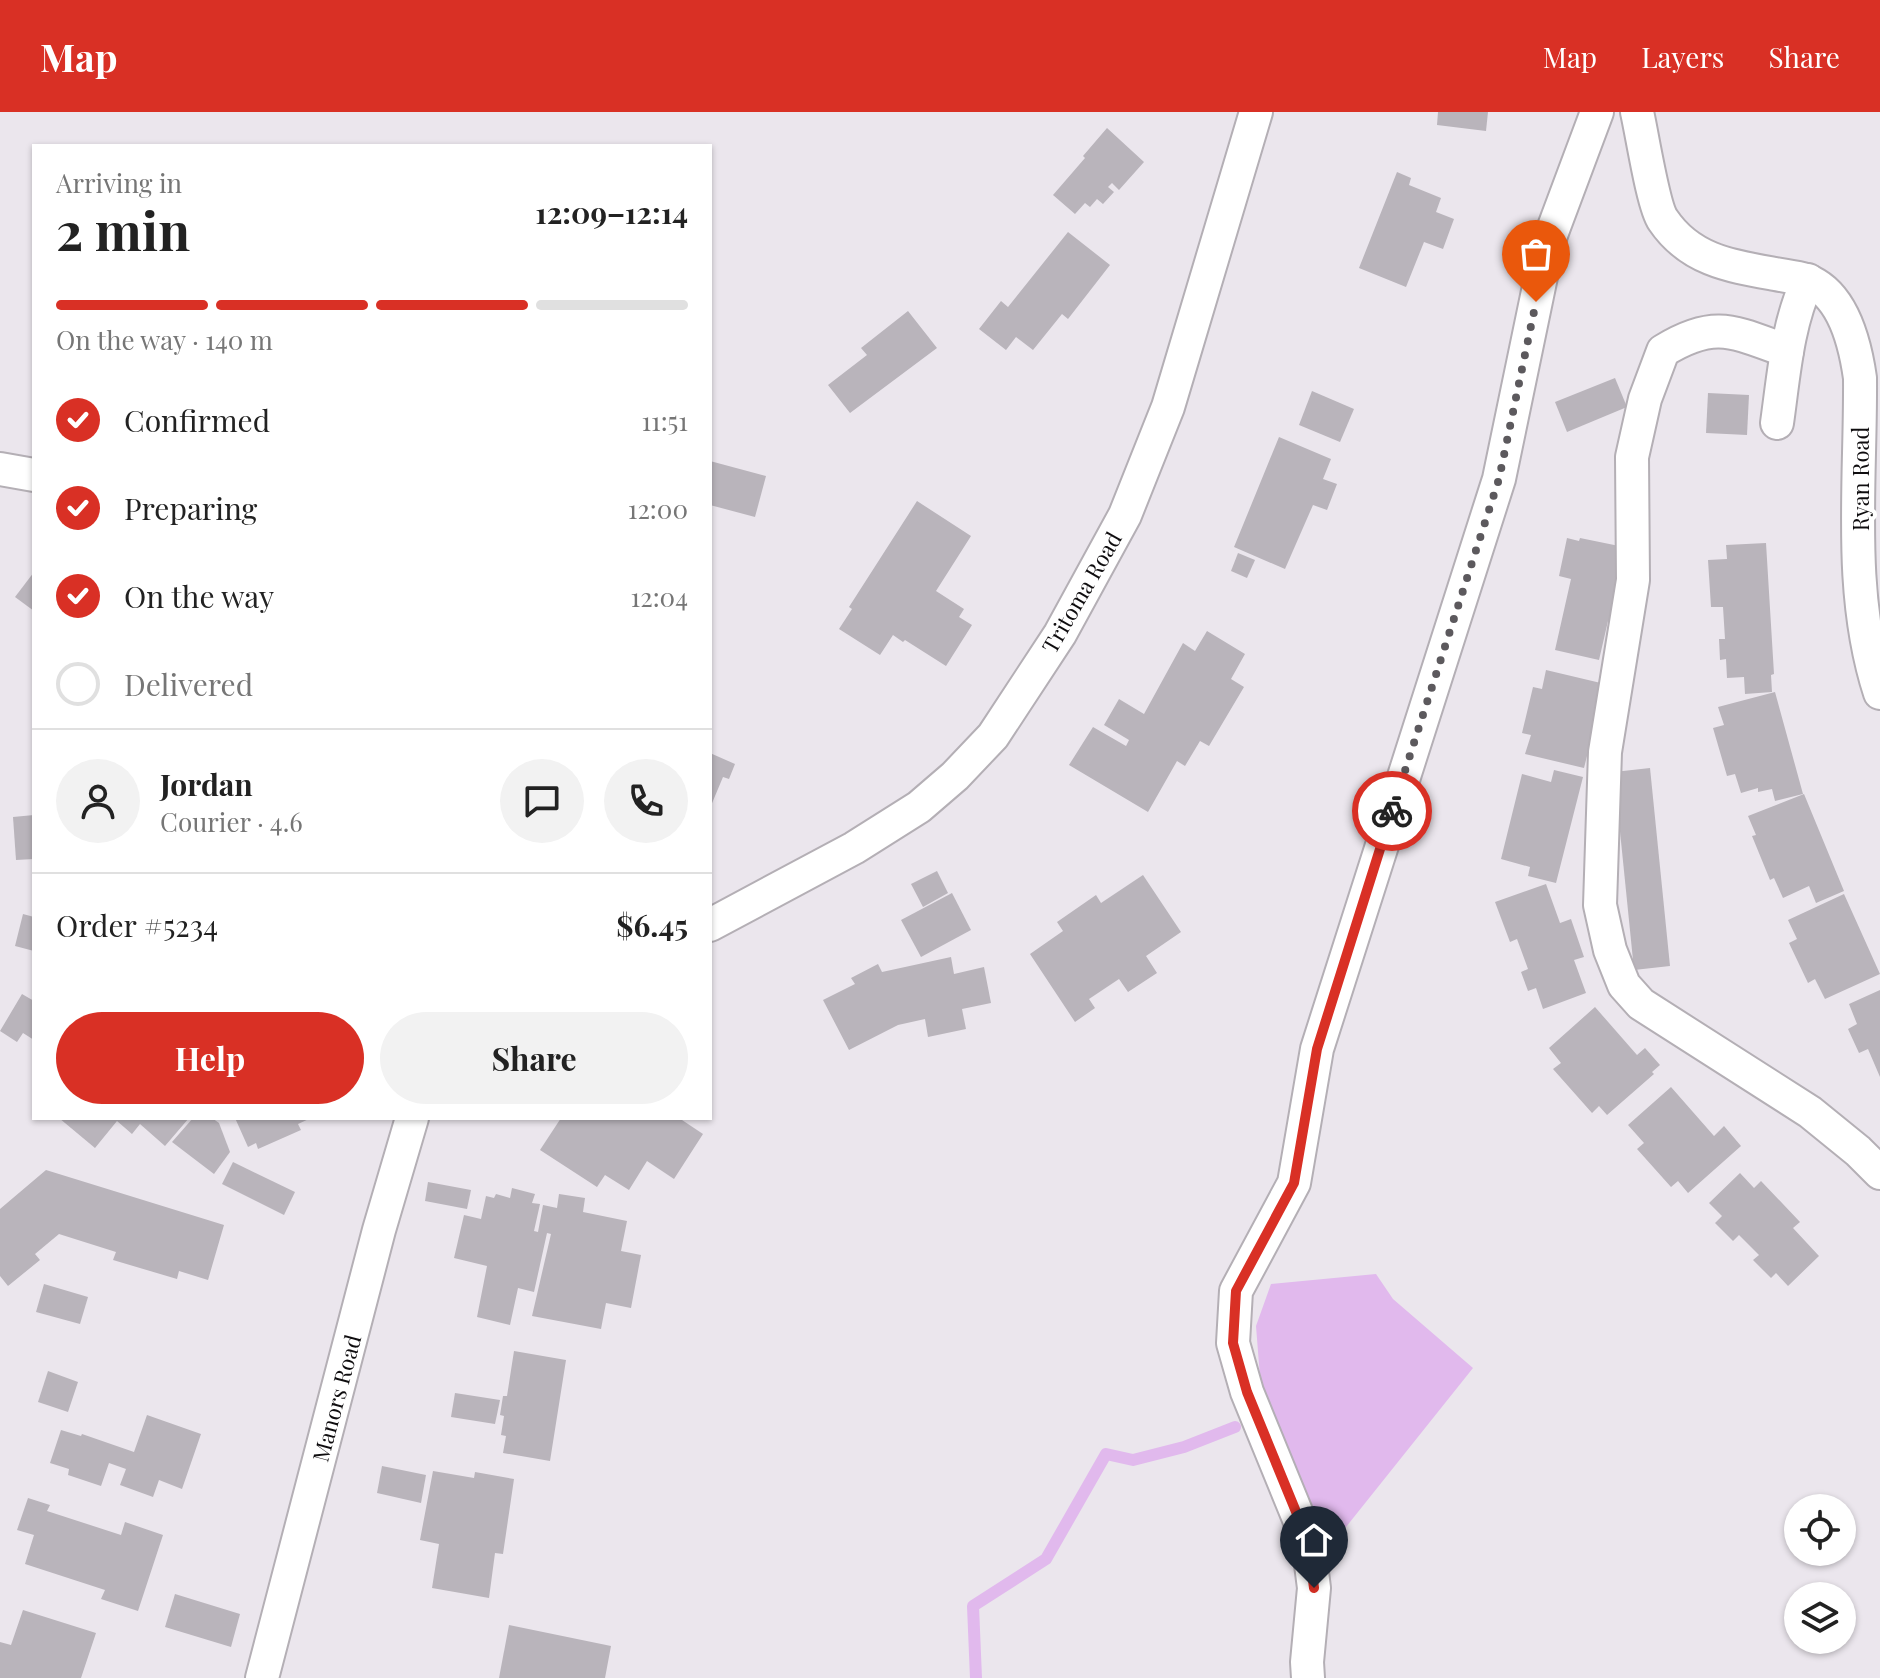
<!DOCTYPE html>
<html lang="en">
<head>
<meta charset="utf-8">
<style>
	:root { --surface:#fff; --page:#f2f2f2; --text:#222; --muted:#767676; --line:#e0e0e0; --accent:#d93025 }
	body { margin:0; font-family:"Playfair Display",serif; background:var(--page); color:var(--text); height:100vh; display:flex; flex-direction:column; font-size:30px; white-space:nowrap }
	* { box-sizing:border-box; margin:0 }
	p { font-size:26px; color:var(--muted) }
	.icon { flex:none; width:44px; height:44px; fill:none; stroke:currentColor; stroke-width:2; stroke-linecap:round; stroke-linejoin:round }
	.map { position:relative; flex:1; overflow:hidden }
	.sheet { position:absolute; left:32px; top:32px; width:680px; height:976px; display:flex; flex-direction:column; background:var(--surface); border-radius:0px; box-shadow:0 2px 6px #0004 }
	.sheet>* { flex:none }
	.fabs { position:absolute; left:1784px; top:1382px; display:grid; gap:16px }
	.fabs a { display:grid; place-items:center; width:72px; height:72px; border-radius:50%; background:var(--surface); box-shadow:0 2px 6px #0004; font-size:40px }
	.pin { position:absolute; display:grid; place-items:center; width:68px; height:68px; color:#fff; margin:-82px -34px; border-radius:50% 50% 50% 0; rotate:-45deg; box-shadow:0 0 8px #0007 }
	.pin .icon { rotate:45deg }
	.courier { position:absolute; display:grid; place-items:center; width:80px; height:80px; margin:-40px; border:6px solid #d93025; border-radius:50%; background:#fff; color:#222; box-shadow:0 2px 10px #0007 }
	.summary em { font-style:normal; font-weight:700 }
	.summary div { display:flex; flex-direction:column-reverse }
	.summary { display:flex; align-items:center; justify-content:space-between; height:136px; padding:0 24px }
	h1 { font-size:52px; font-weight:700; line-height:60px }
	.bar { display:grid; grid-template-columns:repeat(4,1fr); gap:12px 8px; align-content:center; height:96px; padding:0 24px }
	.bar i { height:10px; border-radius:6px; background:var(--line) }
	.bar .current { background:var(--accent) }
	.bar p { grid-column:span 4 }
	.line { display:flex; align-items:center; gap:20px; padding:0 24px; border-top:2px solid var(--line) }
	.line div { flex:1 }
	.round { display:grid; place-items:center; flex:none; width:84px; height:84px; border-radius:42px; background:var(--page) }
	ol { padding:0 24px; list-style:none }
	li { display:flex; align-items:center; gap:24px; height:88px }
	li p { margin-inline-start:auto }
	li .icon { padding:8px; border-radius:50%; background:var(--accent); color:#fff; stroke-width:4 }
	li:last-child { color:var(--muted) }
	li i { width:44px; height:44px; border:4px solid var(--line); border-radius:50% }
	.button { display:flex; gap:16px; margin-top:auto; padding:16px 24px }
	.button a { flex:1; height:92px; border-radius:48px; background:var(--accent); color:#fff; font-size:32px; font-weight:700; line-height:92px; text-align:center }
	.button a+a { background:var(--page); color:var(--text) }
	header { display:flex; align-items:center; gap:48px; box-sizing:border-box; height:112px; padding:0 40px; background:var(--accent); color:#fff }
	header strong { font-size:38px }
	nav { display:flex; gap:44px; margin-inline-start:auto; font-size:28px }
	.map>svg:first-child { display:block }
</style>
</head>
<body>
<header>
<strong>Map</strong>
<nav><a>Map</a><a>Layers</a><a>Share</a></nav>
</header>
<div class="map">
<svg width="1880" height="1566" viewBox="0 0 1880 1566">
	<rect width="100%" height="100%" fill="#ebe6ed"/>
	<path fill="#e1b9ed" d="M1376,1162l17,25 80,69 -127,159 -32,-4 -54,-146 -4,-51 15,-42z"/>
	<g fill="none" stroke-linecap="round" stroke-linejoin="round">
		<path stroke="#e1b9ed" stroke-width="12" d="M976,1566l-3,-72 73,-47 60,-105 27,6 51,-13 51,-20"/>
	</g>
	<g fill="#b9b4bb">
		<path d="M1438,0h50l-2,19 -49,-6z"/>
		<path d="M1107,16l37,34 -25,28 -7,-7 -4,4 6,5 -11,12 -6,-5 -7,8 -5,-4 -10,11 -22,-19 32,-37 -2,-2z"/>
		<path d="M1397,60l14,6 -2,7 32,13 -5,14 18,7 -11,30 -19,-7 -18,45 -47,-19z"/>
		<path d="M1068,120l42,33 -42,54 -6,-5 -29,36 -17,-13 -10,13 -27,-21 22,-28 7,6z"/>
		<path d="M908,199l29,37 -87,65 -22,-28 39,-30 -6,-7z"/>
		<path d="M1615,266l12,29 -60,25 -12,-30z"/>
		<path d="M1312,279l42,18 -14,33 -41,-17z"/>
		<path d="M1708,281l41,2 -2,40 -41,-2z"/>
		<path d="M1279,325l52,22 -8,20 14,5 -10,26 -14,-5 -28,64 -51,-22z"/>
		<path d="M710,349l56,15 -11,41 -45,-12z"/>
		<path d="M917,389l54,35 -35,55 28,18 -5,8 13,8 -26,41 -41,-26 -2,2 -10,-7 -13,20 -41,-26 13,-20 -3,-2z"/>
		<path d="M1567,426l12,3 1,-3 44,9 -8,37 11,3 -8,37 -11,-3 -9,39 -44,-10 16,-71 -12,-3z"/>
		<path d="M1766,431l8,131 -3,1 1,17 -27,2 -1,-17 -17,1 -1,-19 -6,1 -1,-21h6l-2,-32h-12l-3,-47 19,-1 -1,-14z"/>
		<path d="M1238,441l17,7 -8,18 -16,-7z"/>
		<path d="M34,460v39l-19,-14z"/>
		<path d="M1207,519l38,23 -14,25 13,8 -35,59 -9,-5 -15,25 -8,-5 -29,51 -79,-47 24,-38 33,19 3,-6 -25,-15 15,-26 25,15 39,-71 12,8z"/>
		<path d="M1546,558l59,14 -21,84 -59,-14 6,-19 -9,-2 11,-46 9,2z"/>
		<path d="M1775,580l28,102 -28,7 -3,-12 -14,3v-4l-17,5 -6,-19 -8,2 -14,-48 11,-3 -6,-18z"/>
		<path d="M710,641l25,11 -6,15 -6,-2 -13,31z"/>
		<path d="M1650,656l20,198 -36,4 -20,-198z"/>
		<path d="M1554,658l29,7 -27,106 -28,-7 2,-9 -29,-8 21,-85 29,8z"/>
		<path d="M1804,682l40,97 -28,12 -7,-17 -26,12 -9,-20 -4,2 -18,-44 4,-1 -8,-19z"/>
		<path d="M34,703v44l-18,1 -3,-43z"/>
		<path d="M937,759l11,22 -25,14 -12,-23z"/>
		<path d="M1143,763l38,57 -35,24 11,17 -29,19 -9,-13 -30,20 6,9 -20,14 -45,-68 33,-23 -6,-9 39,-27 5,8z"/>
		<path d="M1546,772l14,39 11,-4 13,38 -10,3 12,33 -43,16 -7,-21 -8,3 -7,-19 7,-3 -11,-30 -7,3 -15,-40z"/>
		<path d="M952,781l19,37 -50,27 -20,-37z"/>
		<path d="M1844,782l36,80 -55,25 -10,-20 -7,4 -19,-40 8,-4 -9,-19z"/>
		<path d="M23,802l11,3v34l-19,-5z"/>
		<path d="M951,845l3,17 30,-7 7,36 -29,6 4,20 -38,8 -3,-18 -27,6 -49,25 -26,-50 32,-16 -4,-6 27,-14 4,8z"/>
		<path d="M1880,878v87l-12,-28 -9,4 -11,-24 9,-5 -8,-20z"/>
		<path d="M22,882l12,7v39l-11,-7 -6,9 -17,-11z"/>
		<path d="M1595,895l42,48 8,-7 15,17 -8,7 2,2 -47,41 -8,-9 -7,7 -39,-44 8,-6 -12,-15z"/>
		<path d="M1671,975l43,49 10,-10 17,20 -53,47 -10,-12 -7,6 -34,-38 7,-6 -16,-18z"/>
		<path d="M59,1006h130l-24,28 -25,-22 -8,10 -15,-13 -22,27z"/>
		<path d="M193,1006h19l7,5 11,29 -16,22 -42,-32z"/>
		<path d="M235,1006h76l-13,6 3,6 -43,19 -2,-6 -8,4z"/>
		<path d="M561,1006h118l24,16 -29,45 -27,-18 -18,29 -24,-15 -8,12 -57,-37z"/>
		<path d="M233,1050l62,30 -11,23 -62,-31z"/>
		<path d="M46,1058l178,55 -16,55 -29,-9 -2,8 -64,-19 3,-8 -57,-18 -24,20 5,6 -32,26 -8,-10v-67z"/>
		<path d="M1740,1061l14,15 7,-7 39,41 -7,6 26,28 -31,30 -12,-13 -5,5 -18,-18 6,-5 -20,-20 -6,6 -18,-18 7,-7 -13,-13z"/>
		<path d="M428,1070l43,8 -4,19 -42,-8z"/>
		<path d="M512,1076l23,6 -3,9 8,1 -6,27 4,1 5,-27 14,3 2,-14 26,4 -2,14 44,9 -6,30 20,4 -10,53 -25,-5 -5,26 -69,-13 19,-82 -4,-1 -13,59 -16,-4 -8,37 -33,-8 10,-51 -33,-8 10,-43 17,4 5,-23 8,2 2,-4 14,4z"/>
		<path d="M44,1172l44,13 -8,27 -44,-12z"/>
		<path d="M514,1239l52,9 -16,101 -47,-8 3,-17 -5,-1 3,-19 -4,-1 3,-19h4z"/>
		<path d="M48,1259l30,11 -10,30 -30,-10z"/>
		<path d="M455,1281l45,7 -5,24 -44,-7z"/>
		<path d="M147,1303l54,19 -19,55 -23,-9 -6,17 -33,-12 6,-16 -17,-6 -8,23 -33,-11 1,-6 -19,-6 11,-33 20,6 1,-2 52,18z"/>
		<path d="M382,1354l44,9 -5,28 -44,-10z"/>
		<path d="M433,1359l41,7 1,-6 39,7 -11,75 -8,-1 -6,45 -57,-10 7,-44 -19,-4z"/>
		<path d="M28,1386l22,7 -3,6 74,24 4,-13 38,13 -25,76 -37,-12 4,-9 -80,-26 9,-29 -17,-5z"/>
		<path d="M175,1482l65,20 -9,33 -66,-20z"/>
		<path d="M23,1498l73,23 -15,45h-81v-36l11,3z"/>
		<path d="M509,1513l102,21 -6,32h-106z"/>
	</g>
	<g fill="none" stroke-linecap="round" stroke-linejoin="round">
		<defs>
			<g id="minor">
				<path d="M1637,0c5,21 16,94 26,108 27,40 67,46 112,54 10,2 21,3 31,6 37,13 49,63 54,98 1,104 -13,214 20,315"/>
				<path d="M1787,239c-53,-19 -72,-32 -124,0l-18,48 -13,58 1,123 -28,172 -5,153 10,45 14,35 17,19 169,108 48,39 22,22"/>
				<path d="M1777,311c7,-49 10,-98 31,-143"/>
				<path d="M0,357l34,6"/>
				<path d="M710,813l144,-77 65,-41 36,-31 38,-40 67,-102 65,-119 43,-108 88,-295"/>
				<path d="M262,1566l117,-448 33,-112"/>
				<path d="M1308,1566l-1,-16 7,-74 -6,-47 -61,-149 -14,-49 3,-52 58,-108 23,-134 182,-570 49,-236 49,-131"/>
			</g>
		</defs>
		<use href="#minor" stroke="#b4afb5" stroke-width="36"/>
		<use href="#minor" stroke="#fff" stroke-width="32"/>
	</g>
	<g fill="none" stroke-linecap="round" stroke-linejoin="round">
		<path stroke="#5c595d" stroke-width="8" stroke-dasharray="0 14.4" d="M1392,699l107,-332 37,-177"/>
		<path stroke="#d93025" stroke-width="10" d="M1314,1476l-6,-47 -61,-149 -14,-49 3,-52 58,-108 23,-134 75,-238"/>
	</g>
	<g text-anchor="middle" dominant-baseline="central" stroke-width="8" stroke-linejoin="round" paint-order="stroke">
		<g font-size="22" fill="#0f0d0f" stroke="#fff">
			<text transform="translate(1860 367) rotate(-90)">Ryan Road</text>
			<text transform="translate(1081 480) rotate(-60)">Tritoma Road</text>
			<text transform="translate(336 1286) rotate(-75)">Manors Road</text>
		</g>
	</g>
</svg>
<div class="fabs">
<a><svg class="icon" aria-label="locate" viewBox="0 0 24 24"><circle cx="12" cy="12" r="6"/><path d="M12 2v4M12 18v4M2 12h4M18 12h4"/></svg></a>
<a><svg class="icon" aria-label="layers" viewBox="0 0 24 24"><path d="M12 4l9 5-9 5-9-5zM3 14l9 5 9-5"/></svg></a>
</div>
<div class="pin" style="left:1536px;top:190px;background:#ea580c"><svg class="icon" aria-label="bag" viewBox="0 0 24 24"><path d="M5 8h14l-1 12H6zM9 8a3 3 0 0 1 6 0"/></svg></div>
<div class="pin" style="left:1314px;top:1476px;background:#1f2937"><svg class="icon" aria-label="home" viewBox="0 0 24 24"><path d="M3 11l9-7 9 7M6 9v11h12V9"/></svg></div>
<div class="courier" style="left:1392px;top:699px"><svg class="icon" aria-label="bike" viewBox="0 0 24 24"><circle cx="6" cy="16" r="4"/><circle cx="18" cy="16" r="4"/><path d="M6 16l4-8h5l3 8M10 8l3 8H6M13 5h3"/></svg></div>
<section class="sheet">
<div class="summary"><div><h1>2 min</h1><p>Arriving in</p></div><em>12:09–12:14</em></div>
<div class="bar"><i class="current"></i><i class="current"></i><i class="current"></i><i></i><p>On the way · 140 m</p></div>
<ol>
<li><svg class="icon" aria-label="check" viewBox="0 0 24 24"><path d="M5 12l5 5 9-10"/></svg>Confirmed<p>11:51</p></li>
<li><svg class="icon" aria-label="check" viewBox="0 0 24 24"><path d="M5 12l5 5 9-10"/></svg>Preparing<p>12:00</p></li>
<li><svg class="icon" aria-label="check" viewBox="0 0 24 24"><path d="M5 12l5 5 9-10"/></svg>On the way<p>12:04</p></li>
<li><i></i>Delivered</li>
</ol>
<div class="line" style="height:144px"><a class="round"><svg class="icon" aria-label="person" viewBox="0 0 24 24"><circle cx="12" cy="8" r="4"/><path d="M4 21q1-7 8-7t8 7"/></svg></a><div><b>Jordan</b><p>Courier · 4.6</p></div><a class="round"><svg class="icon" aria-label="chat" viewBox="0 0 24 24"><path d="M4 5h16v11H9l-5 4z"/></svg></a><a class="round"><svg class="icon" aria-label="phone" viewBox="0 0 24 24"><path d="M5 4h4l2 5-3 2q2 4 5 5l2-3 5 2v4C11 20 4 13 5 4z"/></svg></a></div>
<div class="line" style="height:104px"><div>Order #5234</div><b>$6.45</b></div>
<div class="button"><a>Help</a><a>Share</a></div>
</section>
</div>
</body>
</html>
